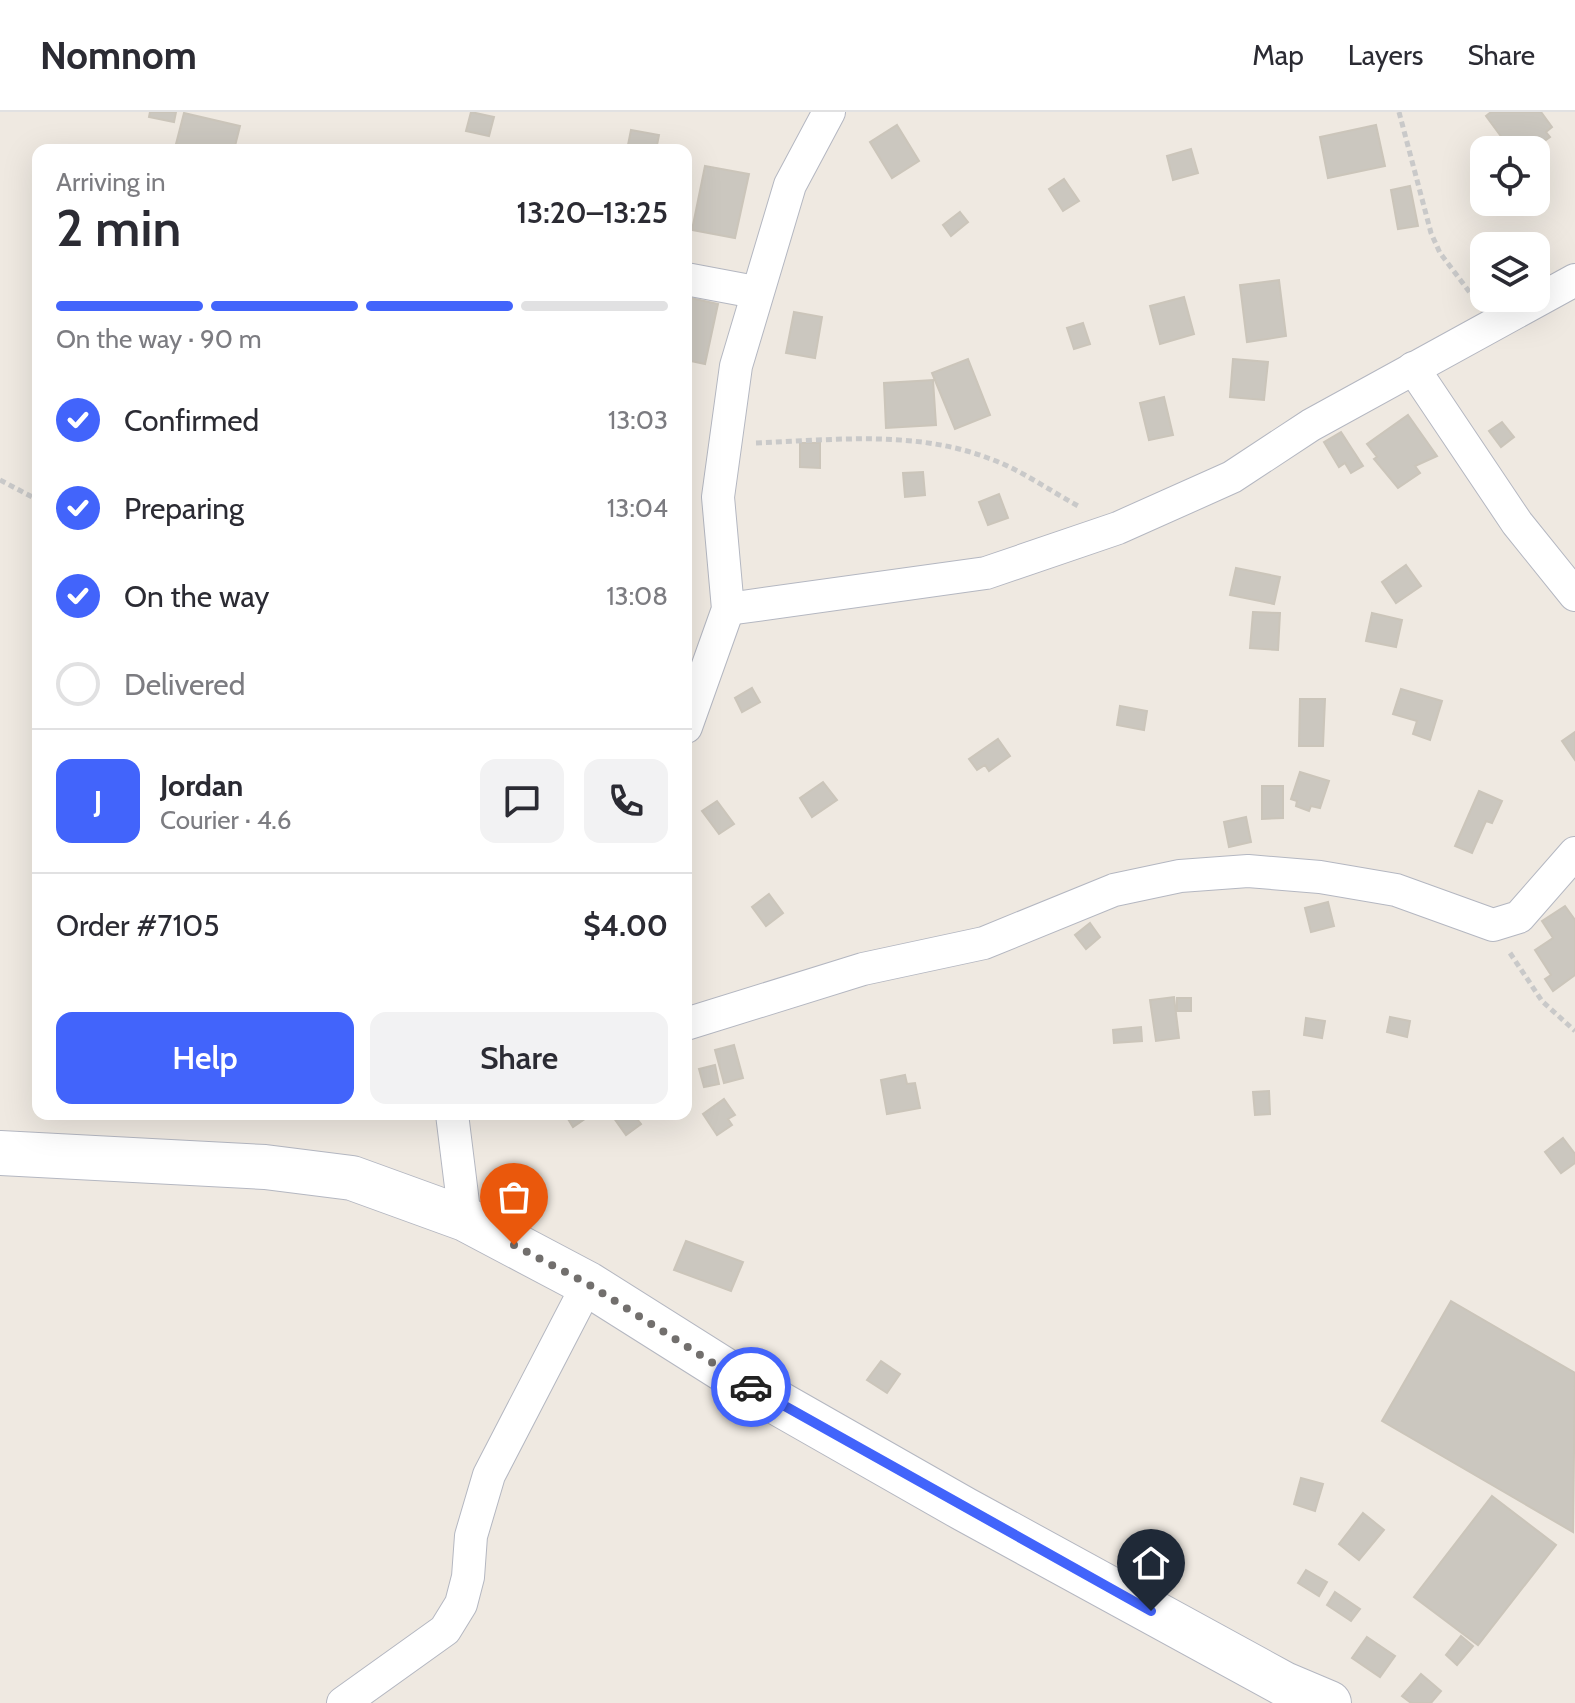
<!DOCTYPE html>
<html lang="en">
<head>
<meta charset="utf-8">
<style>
	:root { --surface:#fff; --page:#f2f2f3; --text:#2b2b33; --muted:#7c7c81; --line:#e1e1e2; --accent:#4264fb }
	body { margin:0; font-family:Cabin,sans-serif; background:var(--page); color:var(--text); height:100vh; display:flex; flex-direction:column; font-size:30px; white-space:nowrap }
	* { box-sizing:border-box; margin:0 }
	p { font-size:26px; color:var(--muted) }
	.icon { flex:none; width:44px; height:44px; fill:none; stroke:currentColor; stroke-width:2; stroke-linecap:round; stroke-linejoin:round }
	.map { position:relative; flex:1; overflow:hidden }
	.drawer { position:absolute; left:32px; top:32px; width:660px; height:976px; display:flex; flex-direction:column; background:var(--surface); border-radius:16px; box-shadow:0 8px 32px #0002 }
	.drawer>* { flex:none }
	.fabs { position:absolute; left:1470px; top:24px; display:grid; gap:16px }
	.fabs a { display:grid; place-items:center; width:80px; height:80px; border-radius:16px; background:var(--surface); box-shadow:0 8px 32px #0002; font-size:40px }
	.pin { position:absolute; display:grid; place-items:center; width:68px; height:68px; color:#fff; margin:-82px -34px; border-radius:50% 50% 50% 0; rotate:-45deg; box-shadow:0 0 8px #0007 }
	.pin .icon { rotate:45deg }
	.courier { position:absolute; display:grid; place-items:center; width:80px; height:80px; margin:-40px; border:6px solid #4264fb; border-radius:50%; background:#fff; color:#222; box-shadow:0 2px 10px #0007 }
	.head em { font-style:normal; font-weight:600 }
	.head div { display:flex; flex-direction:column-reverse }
	.head { display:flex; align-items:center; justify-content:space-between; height:136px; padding:0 24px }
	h1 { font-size:52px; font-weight:600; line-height:60px }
	.bar { display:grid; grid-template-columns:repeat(4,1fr); gap:12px 8px; align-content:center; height:96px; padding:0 24px }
	.bar i { height:10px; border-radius:6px; background:var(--line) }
	.bar .active { background:var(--accent) }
	.bar p { grid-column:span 4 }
	.line { display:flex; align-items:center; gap:20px; padding:0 24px; border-top:2px solid var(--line) }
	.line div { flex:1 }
	.round { display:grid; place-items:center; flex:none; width:84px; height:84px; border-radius:16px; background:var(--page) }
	ol { padding:0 24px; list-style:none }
	li { display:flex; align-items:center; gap:24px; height:88px }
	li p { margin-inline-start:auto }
	li .icon { padding:8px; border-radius:50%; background:var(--accent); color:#fff; stroke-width:4 }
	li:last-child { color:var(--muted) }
	li i { width:44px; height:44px; border:4px solid var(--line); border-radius:50% }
	.button { display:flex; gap:16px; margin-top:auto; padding:16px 24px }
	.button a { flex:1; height:92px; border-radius:16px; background:var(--accent); color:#fff; font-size:32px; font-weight:600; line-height:92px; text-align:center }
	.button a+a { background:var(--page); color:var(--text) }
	header { display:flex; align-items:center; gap:48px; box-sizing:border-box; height:112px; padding:0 40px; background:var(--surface); border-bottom:2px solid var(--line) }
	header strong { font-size:38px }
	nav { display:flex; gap:44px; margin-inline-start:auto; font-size:28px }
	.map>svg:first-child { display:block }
</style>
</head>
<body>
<header>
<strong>Nomnom</strong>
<nav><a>Map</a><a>Layers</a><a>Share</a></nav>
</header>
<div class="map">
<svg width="1575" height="1591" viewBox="0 0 1575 1591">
	<rect width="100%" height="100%" fill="#efe9e1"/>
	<g fill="#cbc7bf" stroke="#cbc5ba" stroke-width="2">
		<path d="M150,0h26l-2,10 -25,-5z"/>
		<path d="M471,0l23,5 -5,19 -23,-5z"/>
		<path d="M1491,0h50l11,15 -6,5 4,5 -18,13 -4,-5 -6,5h-11l-25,-34z"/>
		<path d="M184,1l56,13 -6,24h-33l-25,-6z"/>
		<path d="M897,13l22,36 -27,17 -22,-36z"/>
		<path d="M1376,13l9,41 -57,12 -8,-41z"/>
		<path d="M631,18l28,5 -3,15h-29z"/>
		<path d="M1191,37l7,24 -25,7 -6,-24z"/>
		<path d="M705,54l44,8 -14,64 -43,-8z"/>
		<path d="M1064,67l15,22 -16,10 -14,-22z"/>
		<path d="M1410,74l8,40 -20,3 -7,-39z"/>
		<path d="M960,100l8,10 -17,14 -8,-11z"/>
		<path d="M1279,168l7,56 -39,6 -7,-57z"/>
		<path d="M686,185l32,7 -13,60 -19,-4z"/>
		<path d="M1184,185l10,37 -34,10 -10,-38z"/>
		<path d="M794,200l28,5 -7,41 -29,-5z"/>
		<path d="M1083,211l7,21 -16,5 -7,-21z"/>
		<path d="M968,247l22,56 -35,14 -23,-56z"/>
		<path d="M1233,247l35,3 -4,38 -34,-3z"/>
		<path d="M933,268l3,45 -50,3 -2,-45z"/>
		<path d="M1164,285l9,38 -24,5 -9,-37z"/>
		<path d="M1408,303l29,41 -22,10 5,7 -22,15 -24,-29 3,-2 -10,-13z"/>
		<path d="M1502,310l12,15 -13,10 -12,-16z"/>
		<path d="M1341,320l22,34 -12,7 -6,-10 -6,4 -15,-25z"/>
		<path d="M800,331h20v25l-20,-1z"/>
		<path d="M923,360l2,23 -20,2 -2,-24z"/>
		<path d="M999,382l9,24 -20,7 -9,-23z"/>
		<path d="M1406,453l15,21 -25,17 -14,-21z"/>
		<path d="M1236,456l44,9 -6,27 -44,-9z"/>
		<path d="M1253,500l27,1 -2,37 -28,-2z"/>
		<path d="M1372,501l30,7 -6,27 -30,-6z"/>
		<path d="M752,576l8,14 -18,10 -7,-14z"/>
		<path d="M1401,577l41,12 -12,39 -17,-6 4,-13 -24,-7z"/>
		<path d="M1300,587h25l-2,47h-24z"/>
		<path d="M1120,594l27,5 -3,19 -27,-5z"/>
		<path d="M1575,620v28l-13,-19z"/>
		<path d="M998,627l12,17 -21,15 -4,-6 -8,5 -8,-11z"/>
		<path d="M1300,660l29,9 -9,27 -9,-2 -2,5 -13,-5 1,-5 -6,-2z"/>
		<path d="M823,670l14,18 -25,17 -12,-19z"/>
		<path d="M1262,674h21v32l-21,1z"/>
		<path d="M1479,679l23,10 -10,22 -6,-2 -14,32 -17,-7z"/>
		<path d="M717,689l17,23 -15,10 -17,-23z"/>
		<path d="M1246,705l5,25 -22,5 -5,-25z"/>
		<path d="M769,782l14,19 -17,13 -14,-19z"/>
		<path d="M1328,790l6,24 -23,6 -6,-24z"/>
		<path d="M1565,794l10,14v55l-22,16 -8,-12 6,-4 -16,-25 18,-12 -11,-17z"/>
		<path d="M1090,811l10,14 -14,12 -11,-14z"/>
		<path d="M1174,885l5,41 -23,3 -6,-41z"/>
		<rect x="1177" y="886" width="14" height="13"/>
		<path d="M1390,905l20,4 -3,16 -20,-5z"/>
		<path d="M1306,906l19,3 -3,17 -18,-3z"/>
		<path d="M1141,915l1,14 -28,2 -1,-13z"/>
		<path d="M734,933l9,33 -19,5 -9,-33z"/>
		<path d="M715,953l4,19 -15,3 -5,-18z"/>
		<path d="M905,963l2,9 8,-1 5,25 -33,6 -6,-34z"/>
		<path d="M1269,979l1,23 -15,1 -2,-23z"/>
		<path d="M724,987l11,16 -7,4 4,6 -15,10 -14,-21z"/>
		<path d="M565,1002h27l-19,13z"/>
		<path d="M611,1002h22l8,10 -15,11z"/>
		<path d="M1563,1026l12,16v9l-14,10 -16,-21z"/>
		<path d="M686,1129l57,21 -12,29 -57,-21z"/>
		<path d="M1451,1189l124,72 -2,159 -191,-111z"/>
		<path d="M881,1249l19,13 -13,19 -20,-13z"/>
		<path d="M1301,1366l22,6 -8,27 -21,-7z"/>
		<path d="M1492,1384l64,49 -78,100 -64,-48z"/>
		<path d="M1363,1401l21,17 -25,30 -20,-16z"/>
		<path d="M1306,1458l21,12 -8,14 -21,-13z"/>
		<path d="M1335,1480l25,17 -9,12 -24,-16z"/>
		<path d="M1461,1524l12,10 -16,19 -11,-10z"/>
		<path d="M1367,1525l28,19 -15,21 -28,-19z"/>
		<path d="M1421,1562l20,17 -10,12h-20l-9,-7z"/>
	</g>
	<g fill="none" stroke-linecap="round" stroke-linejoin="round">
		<defs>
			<g id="street">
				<path d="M686,167l69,13"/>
				<path d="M1413,256l104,155 58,72"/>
				<path d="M728,497l258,-36 132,-45 114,-51 79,-52 264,-145"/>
				<path d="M686,615l42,-118 -10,-112 18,-131 54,-181 39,-73"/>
				<path d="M686,912l177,-55 121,-26 130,-53 66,-14 68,-5 72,6 76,13 97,35 26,-8 56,-64"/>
				<path d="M452,1002l13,105"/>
				<path d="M343,1591l102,-73 16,-26 7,-27 3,-41 18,-61 99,-191"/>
			</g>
			<path id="secondary" d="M0,1041l265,14 87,11 113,41 123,65 176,111 200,114 320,175 45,19"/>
		</defs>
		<use href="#street" stroke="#b4b7c1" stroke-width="34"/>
		<use href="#secondary" stroke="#b4b7c1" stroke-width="46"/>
		<g stroke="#c9c9c9" stroke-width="5" stroke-dasharray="6 4" stroke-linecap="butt">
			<path d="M1399,0l32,121 9,20 34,45"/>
			<path d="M756,331c77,-3 158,-13 232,15 32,11 62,33 92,49"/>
			<path d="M0,368l38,20"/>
			<path d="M1510,841l32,48 33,30"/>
		</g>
		<use href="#street" stroke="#fff" stroke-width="32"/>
		<use href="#secondary" stroke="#fff" stroke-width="44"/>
	</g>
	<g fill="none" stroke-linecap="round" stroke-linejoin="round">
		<path stroke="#726f6d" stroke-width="8" stroke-dasharray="0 14.4" d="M514,1133l74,39 163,103"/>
		<path stroke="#4264fb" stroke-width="10" d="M751,1275l400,224"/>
	</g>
</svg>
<div class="fabs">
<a><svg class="icon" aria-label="locate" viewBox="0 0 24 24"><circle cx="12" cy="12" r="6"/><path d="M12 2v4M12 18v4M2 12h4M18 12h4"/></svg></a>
<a><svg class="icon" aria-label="layers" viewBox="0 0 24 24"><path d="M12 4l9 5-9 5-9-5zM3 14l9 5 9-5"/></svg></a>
</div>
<div class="pin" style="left:514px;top:1133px;background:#ea580c"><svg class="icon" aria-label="bag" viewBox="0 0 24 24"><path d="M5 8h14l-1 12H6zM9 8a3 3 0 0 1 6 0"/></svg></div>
<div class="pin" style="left:1151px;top:1499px;background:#1f2937"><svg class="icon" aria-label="home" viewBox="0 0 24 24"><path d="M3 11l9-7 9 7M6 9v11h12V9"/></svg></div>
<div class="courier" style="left:751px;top:1275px"><svg class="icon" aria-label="car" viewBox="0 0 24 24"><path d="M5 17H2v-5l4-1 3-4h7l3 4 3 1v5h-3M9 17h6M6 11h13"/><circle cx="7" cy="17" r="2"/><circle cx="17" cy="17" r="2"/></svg></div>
<section class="drawer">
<div class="head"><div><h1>2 min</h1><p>Arriving in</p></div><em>13:20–13:25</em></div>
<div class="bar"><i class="active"></i><i class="active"></i><i class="active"></i><i></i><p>On the way · 90 m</p></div>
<ol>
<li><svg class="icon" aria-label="check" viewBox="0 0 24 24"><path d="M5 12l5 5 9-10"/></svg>Confirmed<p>13:03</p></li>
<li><svg class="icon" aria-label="check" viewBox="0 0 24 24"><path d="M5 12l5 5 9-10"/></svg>Preparing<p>13:04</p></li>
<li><svg class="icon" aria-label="check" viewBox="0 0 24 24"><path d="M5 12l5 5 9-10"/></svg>On the way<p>13:08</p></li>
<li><i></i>Delivered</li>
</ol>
<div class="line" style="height:144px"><b class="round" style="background:var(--accent);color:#fff">J</b><div><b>Jordan</b><p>Courier · 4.6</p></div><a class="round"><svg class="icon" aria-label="chat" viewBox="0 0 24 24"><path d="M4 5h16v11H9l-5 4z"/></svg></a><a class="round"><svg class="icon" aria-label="phone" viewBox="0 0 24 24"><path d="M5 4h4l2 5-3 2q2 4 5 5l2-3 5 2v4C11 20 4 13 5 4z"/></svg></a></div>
<div class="line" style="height:104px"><div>Order #7105</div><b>$4.00</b></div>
<div class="button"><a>Help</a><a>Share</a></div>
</section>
</div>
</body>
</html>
